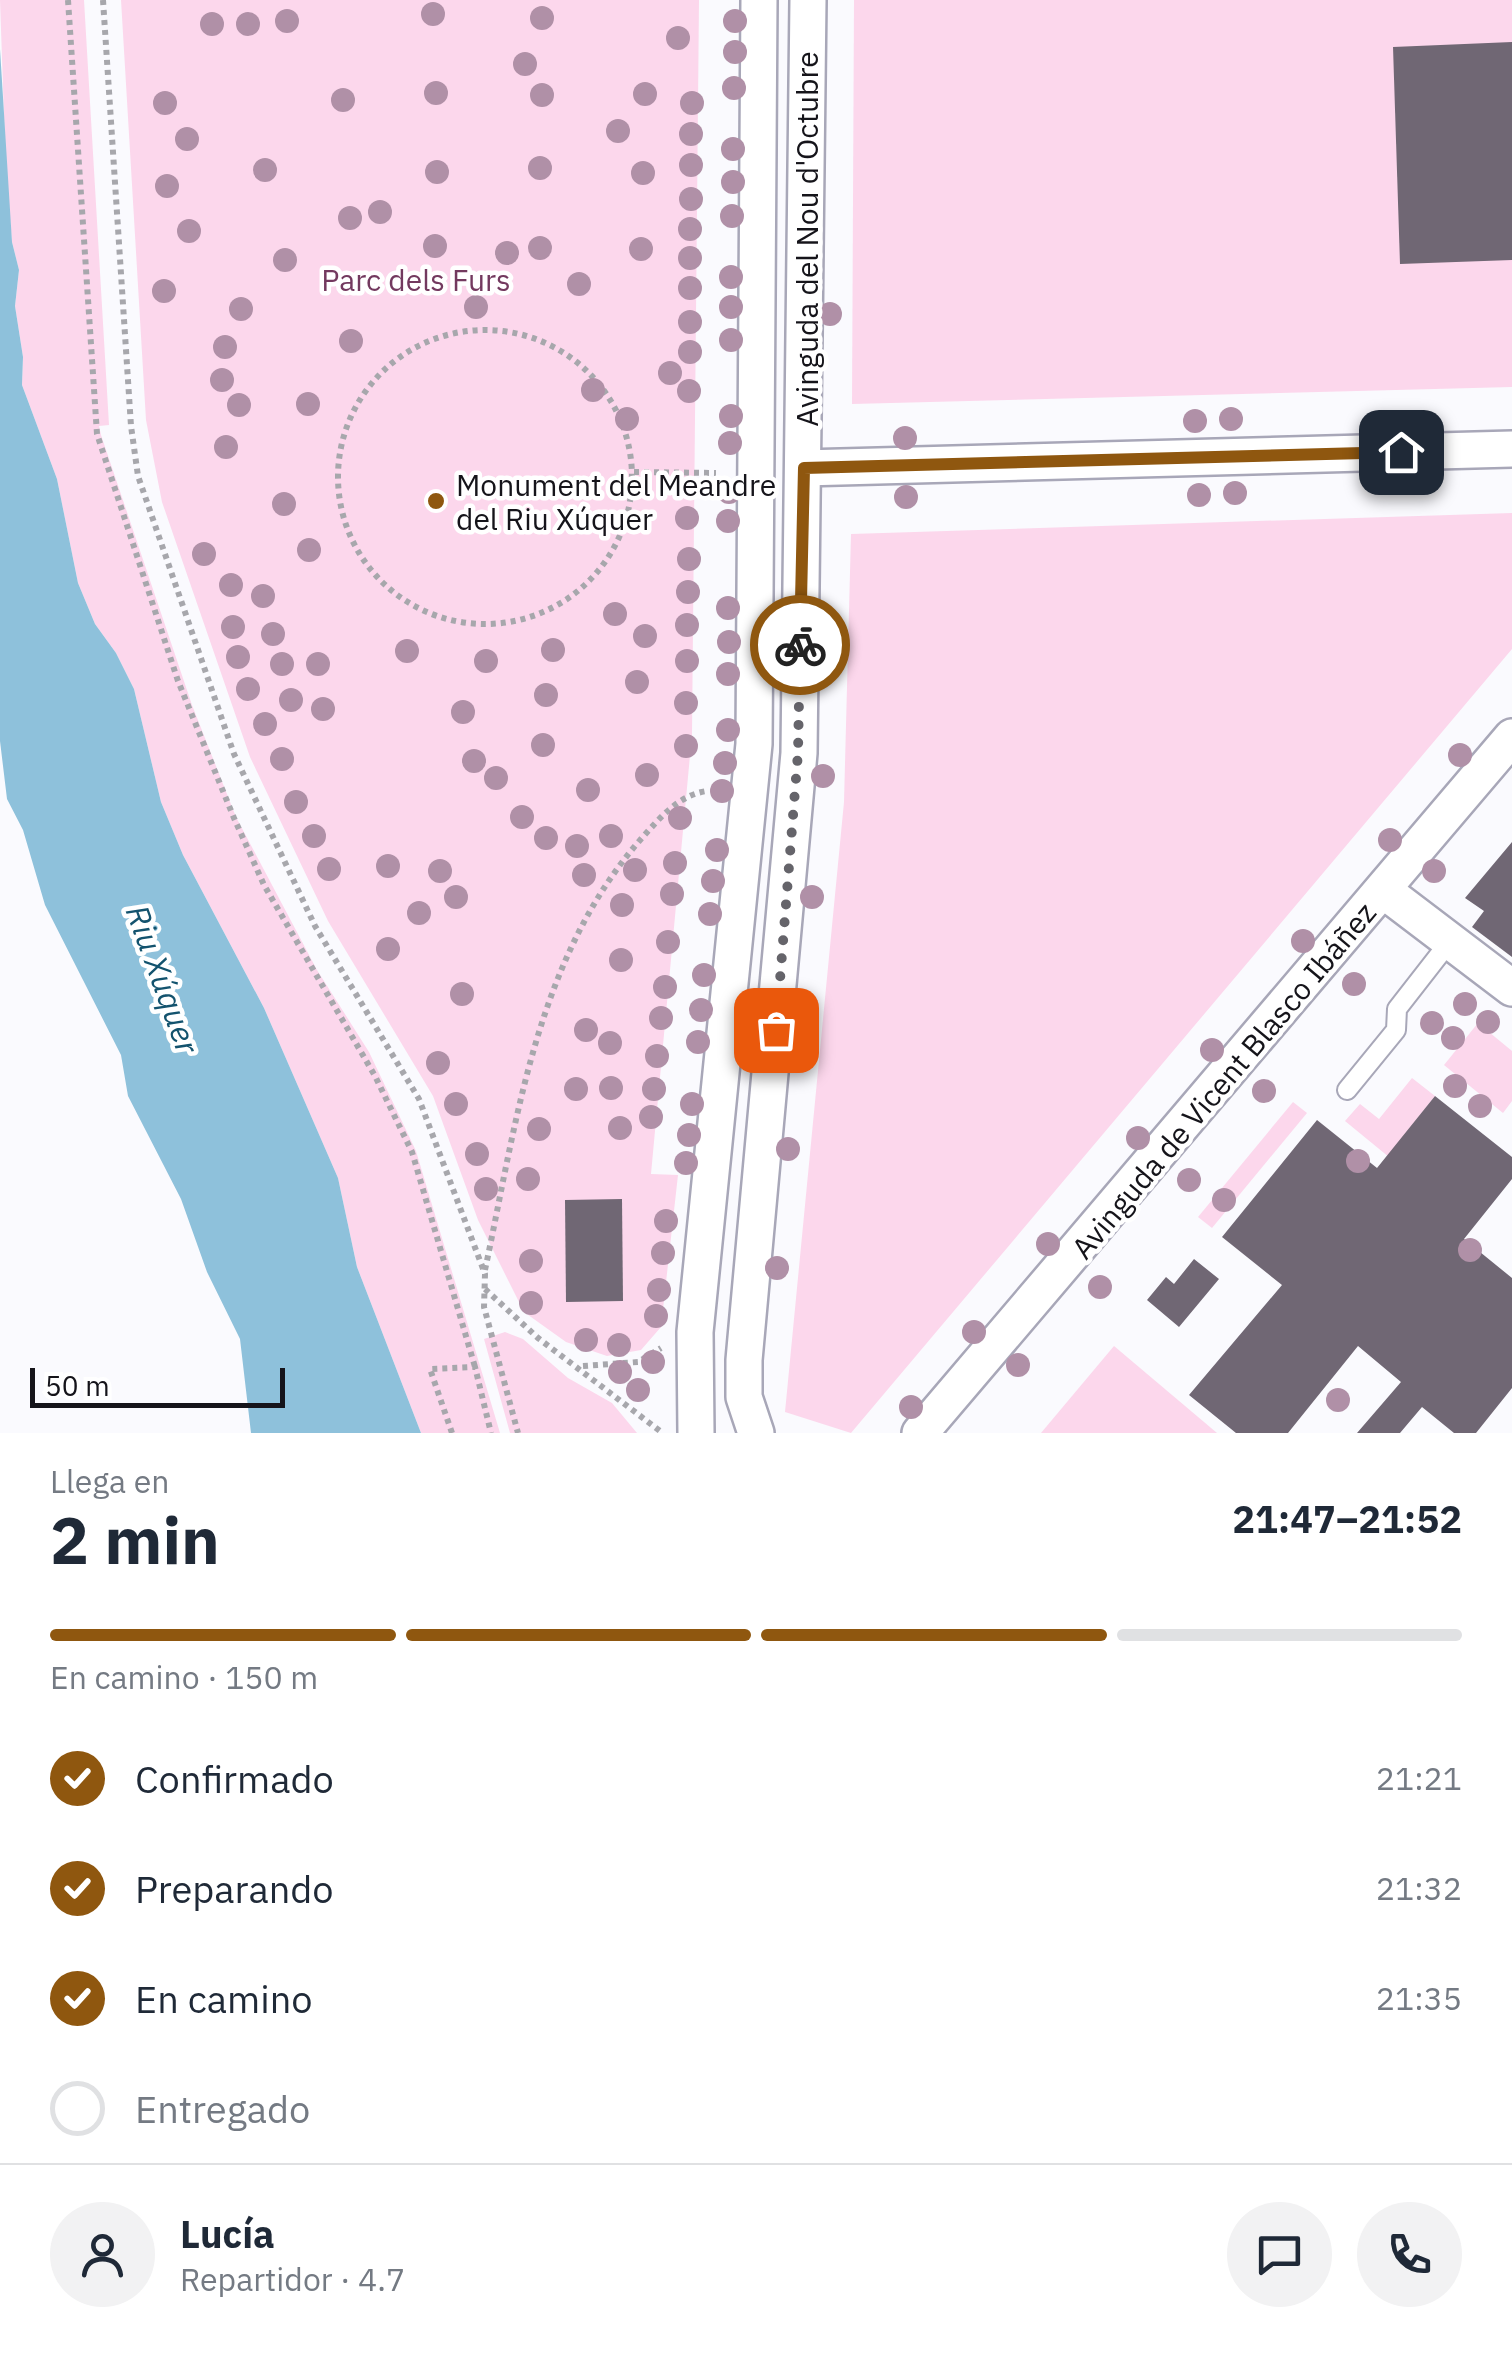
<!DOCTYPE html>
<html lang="es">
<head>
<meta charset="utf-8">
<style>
	:root { --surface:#fff; --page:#f2f2f3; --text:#1f2937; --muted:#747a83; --line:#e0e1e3; --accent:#8f570f }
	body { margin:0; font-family:"IBM Plex Sans",sans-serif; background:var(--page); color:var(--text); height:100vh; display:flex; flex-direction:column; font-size:38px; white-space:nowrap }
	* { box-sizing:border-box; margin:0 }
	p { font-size:32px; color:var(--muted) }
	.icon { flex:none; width:55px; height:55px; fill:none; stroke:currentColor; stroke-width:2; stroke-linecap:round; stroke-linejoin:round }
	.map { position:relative; height:1433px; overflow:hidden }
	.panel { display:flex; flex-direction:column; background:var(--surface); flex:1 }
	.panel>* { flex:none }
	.scale { position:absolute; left:30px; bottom:25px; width:255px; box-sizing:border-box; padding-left:10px; border:5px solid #15141a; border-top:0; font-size:28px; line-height:35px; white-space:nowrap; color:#15141a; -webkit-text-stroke:8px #fff; paint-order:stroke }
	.pin { position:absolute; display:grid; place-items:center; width:85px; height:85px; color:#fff; margin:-42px; border-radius:20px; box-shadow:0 5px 15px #0006 }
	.courier { position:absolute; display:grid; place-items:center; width:100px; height:100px; margin:-50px; border:8px solid #8f570f; border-radius:50%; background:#fff; color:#222; box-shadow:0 2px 12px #0007 }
	.headline em { font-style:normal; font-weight:700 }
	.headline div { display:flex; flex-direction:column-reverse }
	.headline { display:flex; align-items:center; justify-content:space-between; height:170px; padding:0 50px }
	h1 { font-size:65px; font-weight:700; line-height:75px }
	.bar { display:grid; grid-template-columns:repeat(4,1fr); gap:15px 10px; align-content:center; height:120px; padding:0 50px }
	.bar i { height:12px; border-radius:8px; background:var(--line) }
	.bar .selected { background:var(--accent) }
	.bar p { grid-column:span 4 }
	.line { display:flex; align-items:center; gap:25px; padding:0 50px; border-top:2px solid var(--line) }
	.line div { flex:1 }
	.round { display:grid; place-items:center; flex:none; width:105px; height:105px; border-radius:52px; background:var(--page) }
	ol { padding:0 50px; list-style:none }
	li { display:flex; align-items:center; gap:30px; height:110px }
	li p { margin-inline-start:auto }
	li .icon { padding:10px; border-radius:50%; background:var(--accent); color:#fff; stroke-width:4 }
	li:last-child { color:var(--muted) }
	li i { width:55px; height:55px; border:5px solid var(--line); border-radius:50% }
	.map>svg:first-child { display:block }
</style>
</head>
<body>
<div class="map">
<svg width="1512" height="1433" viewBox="0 0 1512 1433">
	<rect width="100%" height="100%" fill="#fafafe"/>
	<g fill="#fcd7ec">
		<path d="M0,0h84l25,425 -10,1 2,9 91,270 44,112 81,153 52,82 47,99 84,282h-79l-64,-166 -19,-89 -74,-170 -81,-153 -22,-53 -27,-113 -18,-36 -21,-29 -17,-41 -21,-104 -35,-94 1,-28 -8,-51 4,-36 -7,-28 -6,-67z"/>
		<path d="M121,0h578l-7,734 -41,440 27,1 -17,152 -20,23 -34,6 -41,-14 -42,-30 -46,-92 -45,-124 -105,-175 -78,-164 -88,-255 -16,-82z"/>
		<path d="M854,0h658v387l-660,17z"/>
		<path d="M1512,513v136l-661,784 -66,-21 59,-610 7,-268z"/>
		<path d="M1478,1023l34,28v50l-9,12 -59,-48z"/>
		<path d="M1412,1078l23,18 -37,47 19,37 -72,-59 15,-17 19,15z"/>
		<path d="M1293,1102l14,11 -95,115 -14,-11z"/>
		<path d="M505,1332l18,7 45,39 44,25 25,30h-127l-26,-94z"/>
		<path d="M1114,1346l103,87h-176z"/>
	</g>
	<path fill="#8ec1db" d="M0,49l12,193 7,28 -4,36 8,51 -1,28 35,94 21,104 17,41 21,29 18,36 27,113 22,53 81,153 74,170 19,89 64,166h-170l-11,-94 -33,-67 -26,-73 -53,-103 -7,-41 -76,-150 -22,-75 -16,-31 -7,-58z"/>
	<g fill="#706774">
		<path d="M1512,42v218l-112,4 -7,-217z"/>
		<path d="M1512,842v115l-40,-30 12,-16 -19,-13z"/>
		<path d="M1435,1096l77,61v22l-48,60 48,39v110l-36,45h-22l-32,-26 -22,26h-43l44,-51 -43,-36 -70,87h-52l-47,-38 93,-110 -60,-48 95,-117 60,48z"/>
		<path d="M622,1199l1,102 -57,1 -1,-102z"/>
		<path d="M1194,1259l25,20 -40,48 -32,-27 19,-23 8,7z"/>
	</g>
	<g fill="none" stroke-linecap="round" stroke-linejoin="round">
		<defs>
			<path id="lane" d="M1347,1090l49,-60 1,-21 53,-68"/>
			<g id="street">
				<path d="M803,468l709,-19"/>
				<path d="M1383,890l129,98"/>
				<path d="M696,1433l-1,-101 59,-588 5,-744"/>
				<path d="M756,1433l-12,-36v-37l55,-607 9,-753"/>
				<path d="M920,1433l592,-696"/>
			</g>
		</defs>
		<use href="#lane" stroke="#a8a7b8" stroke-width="22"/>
		<use href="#street" stroke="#a8a7b8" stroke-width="40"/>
		<g stroke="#a7a7ac" stroke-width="6" stroke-dasharray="5 5" stroke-linecap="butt">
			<path d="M68,0l29,434 81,247 56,137 30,67 111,191 37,76 63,215"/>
			<path d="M103,0l28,426 7,50 96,278 81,172 104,173 66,175 -1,33 34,126"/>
			<circle cx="485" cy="477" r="147"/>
			<path d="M634,472l82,1"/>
			<path d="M485,1270c32,-150 51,-311 156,-431 19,-21 37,-44 66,-48"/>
			<path d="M485,1289l53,49 122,93"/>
			<path d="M583,1366l55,-4 23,-14"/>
			<path d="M452,1433l-22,-64 45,-2 16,66"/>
		</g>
		<use href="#lane" stroke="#fff" stroke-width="18"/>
		<use href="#street" stroke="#fff" stroke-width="35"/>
	</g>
	<g fill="#b090a7">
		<circle cx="433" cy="14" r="12"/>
		<circle cx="542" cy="18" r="12"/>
		<circle cx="287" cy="21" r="12"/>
		<circle cx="735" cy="21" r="12"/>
		<circle cx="212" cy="24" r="12"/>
		<circle cx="248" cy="24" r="12"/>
		<circle cx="678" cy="38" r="12"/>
		<circle cx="735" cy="52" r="12"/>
		<circle cx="525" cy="64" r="12"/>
		<circle cx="734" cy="88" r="12"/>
		<circle cx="436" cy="93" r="12"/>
		<circle cx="645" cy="94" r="12"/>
		<circle cx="542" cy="95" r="12"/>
		<circle cx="343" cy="100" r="12"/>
		<circle cx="165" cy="103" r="12"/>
		<circle cx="692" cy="103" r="12"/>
		<circle cx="618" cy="131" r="12"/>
		<circle cx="691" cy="134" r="12"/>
		<circle cx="187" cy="139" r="12"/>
		<circle cx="733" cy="149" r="12"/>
		<circle cx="691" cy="165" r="12"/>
		<circle cx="540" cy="168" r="12"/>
		<circle cx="265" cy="170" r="12"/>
		<circle cx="437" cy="172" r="12"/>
		<circle cx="643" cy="173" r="12"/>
		<circle cx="733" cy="182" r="12"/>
		<circle cx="167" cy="186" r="12"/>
		<circle cx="691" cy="199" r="12"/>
		<circle cx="380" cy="212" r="12"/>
		<circle cx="732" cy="216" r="12"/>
		<circle cx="350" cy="218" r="12"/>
		<circle cx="690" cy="229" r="12"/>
		<circle cx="189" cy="231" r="12"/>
		<circle cx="435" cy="246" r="12"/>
		<circle cx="540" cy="248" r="12"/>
		<circle cx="641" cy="249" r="12"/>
		<circle cx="507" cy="253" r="12"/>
		<circle cx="690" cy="258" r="12"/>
		<circle cx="285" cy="260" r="12"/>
		<circle cx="731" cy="277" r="12"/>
		<circle cx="579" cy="284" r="12"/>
		<circle cx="690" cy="288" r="12"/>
		<circle cx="164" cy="291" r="12"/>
		<circle cx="476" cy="307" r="12"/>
		<circle cx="731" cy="307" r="12"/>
		<circle cx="241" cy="309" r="12"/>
		<circle cx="830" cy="314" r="12"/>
		<circle cx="690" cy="322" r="12"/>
		<circle cx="731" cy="340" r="12"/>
		<circle cx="351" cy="341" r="12"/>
		<circle cx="225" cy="347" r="12"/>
		<circle cx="690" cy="352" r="12"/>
		<circle cx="670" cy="373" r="12"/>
		<circle cx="222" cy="380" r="12"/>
		<circle cx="593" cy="390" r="12"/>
		<circle cx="689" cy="391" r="12"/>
		<circle cx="308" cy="404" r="12"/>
		<circle cx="239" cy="405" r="12"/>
		<circle cx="731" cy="416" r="12"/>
		<circle cx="627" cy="419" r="12"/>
		<circle cx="1231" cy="419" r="12"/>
		<circle cx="1195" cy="421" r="12"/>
		<circle cx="905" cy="438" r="12"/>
		<circle cx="730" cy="443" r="12"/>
		<circle cx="226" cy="447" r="12"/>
		<circle cx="729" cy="492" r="12"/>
		<circle cx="1235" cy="493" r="12"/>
		<circle cx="1199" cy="495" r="12"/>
		<circle cx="906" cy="497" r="12"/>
		<circle cx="284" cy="504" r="12"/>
		<circle cx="687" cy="518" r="12"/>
		<circle cx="728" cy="521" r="12"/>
		<circle cx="309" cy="550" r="12"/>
		<circle cx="204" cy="554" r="12"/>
		<circle cx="689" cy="559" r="12"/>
		<circle cx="231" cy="585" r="12"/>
		<circle cx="688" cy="592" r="12"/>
		<circle cx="263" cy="596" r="12"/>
		<circle cx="728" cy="608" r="12"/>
		<circle cx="615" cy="614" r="12"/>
		<circle cx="687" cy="625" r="12"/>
		<circle cx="233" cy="627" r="12"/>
		<circle cx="273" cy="634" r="12"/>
		<circle cx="645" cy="636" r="12"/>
		<circle cx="729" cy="642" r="12"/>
		<circle cx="828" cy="642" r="12"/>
		<circle cx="553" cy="650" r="12"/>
		<circle cx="407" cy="651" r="12"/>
		<circle cx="238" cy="657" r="12"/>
		<circle cx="486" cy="661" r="12"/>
		<circle cx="687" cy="661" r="12"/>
		<circle cx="282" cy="664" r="12"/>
		<circle cx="318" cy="664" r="12"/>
		<circle cx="728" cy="674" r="12"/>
		<circle cx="637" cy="682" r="12"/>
		<circle cx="248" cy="689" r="12"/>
		<circle cx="546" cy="695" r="12"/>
		<circle cx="291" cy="700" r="12"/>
		<circle cx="686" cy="703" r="12"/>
		<circle cx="323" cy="709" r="12"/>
		<circle cx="463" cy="712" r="12"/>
		<circle cx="265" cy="724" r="12"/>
		<circle cx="728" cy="730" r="12"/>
		<circle cx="543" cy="745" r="12"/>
		<circle cx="686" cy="746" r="12"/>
		<circle cx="1460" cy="755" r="12"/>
		<circle cx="282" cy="759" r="12"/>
		<circle cx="474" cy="761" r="12"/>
		<circle cx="725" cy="763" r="12"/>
		<circle cx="647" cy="775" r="12"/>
		<circle cx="823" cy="776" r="12"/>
		<circle cx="496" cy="778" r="12"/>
		<circle cx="588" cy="790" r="12"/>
		<circle cx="722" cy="791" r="12"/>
		<circle cx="296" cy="802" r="12"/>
		<circle cx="522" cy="817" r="12"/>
		<circle cx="680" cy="818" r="12"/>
		<circle cx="314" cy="836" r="12"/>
		<circle cx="611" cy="836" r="12"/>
		<circle cx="546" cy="838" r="12"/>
		<circle cx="1390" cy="840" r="12"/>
		<circle cx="577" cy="846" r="12"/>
		<circle cx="717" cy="850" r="12"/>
		<circle cx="675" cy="863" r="12"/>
		<circle cx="388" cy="866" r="12"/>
		<circle cx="329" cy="869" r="12"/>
		<circle cx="635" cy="870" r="12"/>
		<circle cx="440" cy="871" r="12"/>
		<circle cx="1434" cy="871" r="12"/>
		<circle cx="584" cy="875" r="12"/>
		<circle cx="713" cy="881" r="12"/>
		<circle cx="672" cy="894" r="12"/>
		<circle cx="456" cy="897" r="12"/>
		<circle cx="812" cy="897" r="12"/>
		<circle cx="622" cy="905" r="12"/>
		<circle cx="419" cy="913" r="12"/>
		<circle cx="710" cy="914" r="12"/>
		<circle cx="1303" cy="941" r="12"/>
		<circle cx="668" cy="942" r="12"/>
		<circle cx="388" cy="949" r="12"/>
		<circle cx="621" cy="960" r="12"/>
		<circle cx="704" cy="975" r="12"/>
		<circle cx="1354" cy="984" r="12"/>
		<circle cx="665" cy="987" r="12"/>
		<circle cx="462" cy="994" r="12"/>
		<circle cx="1465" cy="1004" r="12"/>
		<circle cx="701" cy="1010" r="12"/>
		<circle cx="801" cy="1014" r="12"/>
		<circle cx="661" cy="1018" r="12"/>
		<circle cx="1488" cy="1022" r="12"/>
		<circle cx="1432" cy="1023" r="12"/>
		<circle cx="586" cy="1030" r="12"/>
		<circle cx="1453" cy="1038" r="12"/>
		<circle cx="698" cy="1042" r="12"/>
		<circle cx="610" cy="1043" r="12"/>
		<circle cx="797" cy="1048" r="12"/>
		<circle cx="1212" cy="1050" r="12"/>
		<circle cx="657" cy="1056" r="12"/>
		<circle cx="438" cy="1063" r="12"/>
		<circle cx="1455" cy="1086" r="12"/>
		<circle cx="611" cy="1088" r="12"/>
		<circle cx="576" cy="1089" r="12"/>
		<circle cx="654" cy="1089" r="12"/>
		<circle cx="1264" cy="1091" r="12"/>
		<circle cx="456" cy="1104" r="12"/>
		<circle cx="692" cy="1104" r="12"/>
		<circle cx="1480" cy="1106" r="12"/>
		<circle cx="651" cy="1117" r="12"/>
		<circle cx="620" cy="1128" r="12"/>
		<circle cx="539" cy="1129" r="12"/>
		<circle cx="689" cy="1135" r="12"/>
		<circle cx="1138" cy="1138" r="12"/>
		<circle cx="788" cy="1149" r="12"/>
		<circle cx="477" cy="1154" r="12"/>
		<circle cx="1358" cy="1161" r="12"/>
		<circle cx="686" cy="1163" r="12"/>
		<circle cx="528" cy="1179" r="12"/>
		<circle cx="1189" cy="1180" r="12"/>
		<circle cx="486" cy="1189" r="12"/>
		<circle cx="1224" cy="1200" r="12"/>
		<circle cx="666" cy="1221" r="12"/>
		<circle cx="1048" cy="1244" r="12"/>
		<circle cx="1470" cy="1250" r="12"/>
		<circle cx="663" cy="1253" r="12"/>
		<circle cx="531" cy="1261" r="12"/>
		<circle cx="777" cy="1268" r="12"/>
		<circle cx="1100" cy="1287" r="12"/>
		<circle cx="659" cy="1290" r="12"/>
		<circle cx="531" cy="1303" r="12"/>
		<circle cx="656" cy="1316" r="12"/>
		<circle cx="974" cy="1332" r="12"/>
		<circle cx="586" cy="1340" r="12"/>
		<circle cx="619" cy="1345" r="12"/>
		<circle cx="653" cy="1362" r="12"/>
		<circle cx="1018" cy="1365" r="12"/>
		<circle cx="620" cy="1372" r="12"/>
		<circle cx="638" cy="1390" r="12"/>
		<circle cx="1338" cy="1400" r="12"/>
		<circle cx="911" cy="1407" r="12"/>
	</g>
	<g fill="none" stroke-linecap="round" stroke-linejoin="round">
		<path stroke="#65646a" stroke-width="10" stroke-dasharray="0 18" d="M776,1030l22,-277 2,-108"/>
		<path stroke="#8f570f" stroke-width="12" d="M800,645l4,-177 597,-16"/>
	</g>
	<circle fill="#8f570f" stroke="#fff" stroke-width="4" cx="436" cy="501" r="10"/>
	<g text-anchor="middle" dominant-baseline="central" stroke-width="9" stroke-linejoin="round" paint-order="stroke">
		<g font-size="30" fill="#15141a" stroke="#fff">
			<text transform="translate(806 239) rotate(-90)">Avinguda del Nou d'Octubre</text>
			<text transform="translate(1223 1080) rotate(-50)">Avinguda de Vicent Blasco Ibáñez</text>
		</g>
		<g font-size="30" fill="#73395f" stroke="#fff">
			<text x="416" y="279">Parc dels Furs</text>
		</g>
		<g font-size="30" fill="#15141a" stroke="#fff" text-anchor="start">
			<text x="456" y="484">Monument del Meandre<tspan x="456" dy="34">del Riu Xúquer</tspan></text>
		</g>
		<g font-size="32" font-style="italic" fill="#13536e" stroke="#fff">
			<text transform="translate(163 979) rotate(70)">Riu Xúquer</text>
		</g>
	</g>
</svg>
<div class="scale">50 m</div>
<div class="pin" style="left:776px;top:1030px;background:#ea580c"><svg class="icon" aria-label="bag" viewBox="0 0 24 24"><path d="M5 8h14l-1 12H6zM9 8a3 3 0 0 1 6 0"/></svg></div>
<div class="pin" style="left:1401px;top:452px;background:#1f2937"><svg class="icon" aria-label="home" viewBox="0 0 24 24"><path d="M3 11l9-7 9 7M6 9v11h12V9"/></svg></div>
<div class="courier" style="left:800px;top:645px"><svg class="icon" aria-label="bike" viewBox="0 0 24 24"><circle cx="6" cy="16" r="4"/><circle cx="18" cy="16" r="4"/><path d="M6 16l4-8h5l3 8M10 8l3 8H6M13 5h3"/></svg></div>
</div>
<section class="panel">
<div class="headline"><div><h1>2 min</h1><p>Llega en</p></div><em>21:47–21:52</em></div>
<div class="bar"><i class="selected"></i><i class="selected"></i><i class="selected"></i><i></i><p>En camino · 150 m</p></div>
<ol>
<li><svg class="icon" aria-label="check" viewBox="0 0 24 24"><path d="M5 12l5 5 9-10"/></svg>Confirmado<p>21:21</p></li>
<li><svg class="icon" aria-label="check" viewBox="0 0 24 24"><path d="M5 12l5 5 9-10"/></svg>Preparando<p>21:32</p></li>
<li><svg class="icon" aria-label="check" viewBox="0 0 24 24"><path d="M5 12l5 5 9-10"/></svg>En camino<p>21:35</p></li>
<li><i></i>Entregado</li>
</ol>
<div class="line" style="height:180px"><a class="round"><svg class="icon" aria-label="person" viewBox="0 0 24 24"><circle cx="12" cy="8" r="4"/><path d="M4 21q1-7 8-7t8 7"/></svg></a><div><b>Lucía</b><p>Repartidor · 4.7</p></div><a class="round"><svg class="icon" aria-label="chat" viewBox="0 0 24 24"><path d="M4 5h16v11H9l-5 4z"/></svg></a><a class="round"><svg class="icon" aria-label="phone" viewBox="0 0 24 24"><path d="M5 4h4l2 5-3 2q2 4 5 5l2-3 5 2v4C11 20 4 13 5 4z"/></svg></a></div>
</section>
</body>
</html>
